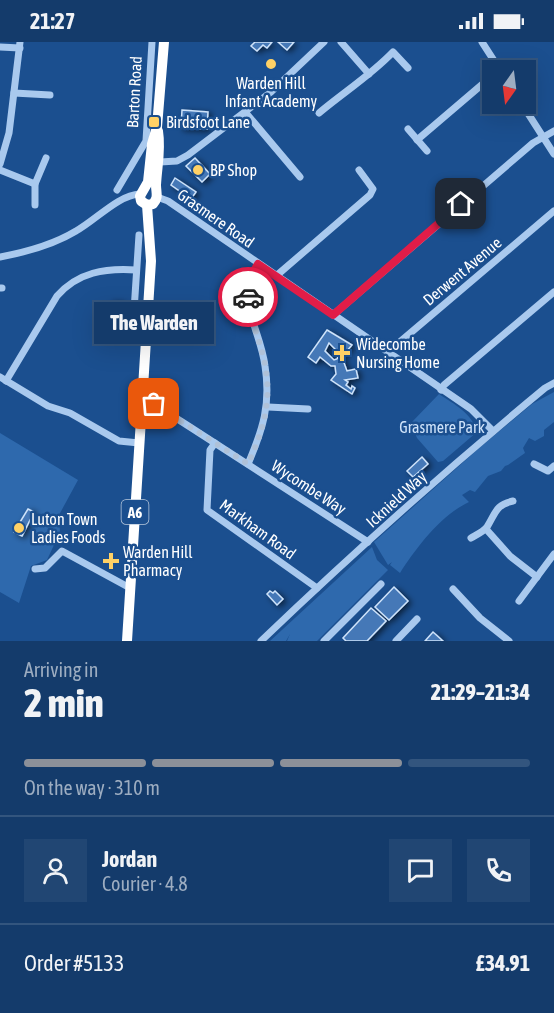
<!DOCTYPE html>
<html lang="en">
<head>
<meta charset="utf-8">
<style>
	:root { --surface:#143b6b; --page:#214673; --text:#f1f3f6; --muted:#9dadc1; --line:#33557e; --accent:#8c9099 }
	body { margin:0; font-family:"Asap Condensed",sans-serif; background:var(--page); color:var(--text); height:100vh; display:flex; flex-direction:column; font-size:22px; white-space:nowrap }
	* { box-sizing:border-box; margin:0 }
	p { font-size:20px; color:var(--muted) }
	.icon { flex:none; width:33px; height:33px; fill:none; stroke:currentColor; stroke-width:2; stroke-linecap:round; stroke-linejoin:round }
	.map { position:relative; height:599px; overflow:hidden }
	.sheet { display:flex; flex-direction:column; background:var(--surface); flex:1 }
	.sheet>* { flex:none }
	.needle { width:39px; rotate:194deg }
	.fabs { position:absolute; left:482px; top:18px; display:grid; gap:12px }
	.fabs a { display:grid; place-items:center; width:54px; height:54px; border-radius:0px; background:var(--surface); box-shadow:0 6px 24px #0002,0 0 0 2px var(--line); font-size:30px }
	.pin { position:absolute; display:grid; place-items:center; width:51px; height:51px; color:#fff; margin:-26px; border-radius:12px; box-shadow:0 3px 9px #0006 }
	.courier { position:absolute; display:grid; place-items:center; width:60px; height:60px; margin:-30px; border:4px solid #e11d48; border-radius:50%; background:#fff; color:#222; box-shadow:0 2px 8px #0007 }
	.bubble { position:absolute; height:42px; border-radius:0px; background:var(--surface); box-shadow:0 6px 24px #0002,0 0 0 2px var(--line); font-size:20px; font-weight:800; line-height:42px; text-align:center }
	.overview em { font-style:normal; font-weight:800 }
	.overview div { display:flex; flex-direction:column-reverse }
	.overview { display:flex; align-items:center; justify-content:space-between; height:102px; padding:0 24px }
	h1 { font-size:39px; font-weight:800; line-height:45px }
	.bar { display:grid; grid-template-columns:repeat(4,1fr); gap:9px 6px; align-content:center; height:72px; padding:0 24px }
	.bar i { height:8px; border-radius:4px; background:var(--line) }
	.bar .on { background:var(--accent) }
	.bar p { grid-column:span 4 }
	.line { display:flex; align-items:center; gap:15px; padding:0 24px; border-top:2px solid var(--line) }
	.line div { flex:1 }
	.round { display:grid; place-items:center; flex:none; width:63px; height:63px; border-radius:0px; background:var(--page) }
	.status { display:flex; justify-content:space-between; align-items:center; height:42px; padding:0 30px; background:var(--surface); direction:ltr }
	.status svg { height:16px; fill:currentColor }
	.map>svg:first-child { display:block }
</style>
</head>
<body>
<div class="status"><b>21:27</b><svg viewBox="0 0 49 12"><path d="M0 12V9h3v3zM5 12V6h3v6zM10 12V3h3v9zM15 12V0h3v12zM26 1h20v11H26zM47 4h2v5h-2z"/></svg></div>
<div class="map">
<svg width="554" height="599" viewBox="0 0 554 599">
	<defs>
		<filter id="shadow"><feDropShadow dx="3" dy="2" stdDeviation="3" flood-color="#0009"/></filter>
	</defs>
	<rect width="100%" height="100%" fill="#1b4f8f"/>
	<g fill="#2e69ad">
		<path d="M554,350v30l-10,8v6l-9,5 -6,-3 -6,10 2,5 -17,12 -3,1 -4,5 -13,5 -13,16 -5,-2 -8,5 7,7c-28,13 -53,46 -69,71l-10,-8 2,-3 -4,3 -14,-23 104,-93 54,-45z"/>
		<path d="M439,352c15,10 34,20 38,38l-34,29 -5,1 -21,-24 -6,-15z"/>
		<path d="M0,391l78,47 -19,35 1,17 -13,28 -16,6 -12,37 -19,-11z"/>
		<path d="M372,505l5,13 11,10 -71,71h-30l3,-7 -4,7h-16z"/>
	</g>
	<g fill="#4478b7" stroke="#cfe3fa" stroke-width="1.5" fill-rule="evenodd" filter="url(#shadow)">
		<path d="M255,0h17l-5,6 -4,-3 -6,6 -6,-5z"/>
		<path d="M278,0h16l-7,8z"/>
		<path d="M182,68l26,2 -1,17 -26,-1z"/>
		<path d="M195,116l15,16 -8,8 -16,-16z"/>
		<path d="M175,136l21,14 -5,7 -20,-14z"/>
		<path d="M111,259l11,1v9h-12z"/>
		<path d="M327,288l25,15 -12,14 3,1 4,11 9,-2 2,9 -13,2 3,2 -2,3 5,4 1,-3 3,2 -3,6 -21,-14 5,-6 -1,-8h-4l-11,-9 -4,6 -8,-6zM329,301l11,11 -3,5 -3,1 -9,-9z"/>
		<path d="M422,415l6,7 -15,13 -6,-6z"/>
		<path d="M28,467l6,3 -12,24 -8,-4z"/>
		<path d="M394,545l14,14 -19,19 -14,-13z"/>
		<path d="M270,549l3,2 2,-2 8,8 -6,6 -10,-11z"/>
		<path d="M371,566l15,13 -19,20h-21l-3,-3z"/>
		<path d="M433,590l10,9h-18z"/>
	</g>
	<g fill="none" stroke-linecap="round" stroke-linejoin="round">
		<g stroke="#a9c9ee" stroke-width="7">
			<path d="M341,0l28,32"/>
			<path d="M482,0l18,28"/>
			<path d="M0,5l20,1"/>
			<path d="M14,51l36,2"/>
			<path d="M522,62l32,50"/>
			<path d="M246,71l54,64"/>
			<path d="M319,71c25,-21 52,-38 74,-61l15,16"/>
			<path d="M408,87l19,22"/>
			<path d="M417,98l75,-64"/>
			<path d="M160,120l17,-1 11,-6 83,-63 53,-50"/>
			<path d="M0,122l9,-31 11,-91"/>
			<path d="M0,128l35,14"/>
			<path d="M117,148l29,-49 6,-99"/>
			<path d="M157,155l11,4 303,208 22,22"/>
			<path d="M35,163v-21l11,-26"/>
			<path d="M139,193l-6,91 3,5 10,3"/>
			<path d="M0,215c27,-5 53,-12 76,-26 20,-11 42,-36 64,-37"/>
			<path d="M276,234l94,-81 3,-6 -14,-19"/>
			<path d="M0,246h2"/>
			<path d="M333,273l200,-172 21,-12"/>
			<path d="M388,310l166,-141"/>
			<path d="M0,335l48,29 22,7 49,28 20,2"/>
			<path d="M6,339l51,-85c21,-24 48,-28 79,-26"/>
			<path d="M441,348l3,-5 110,-93"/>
			<path d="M142,357l12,5 36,23 178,115"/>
			<path d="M268,365l40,2"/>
			<path d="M215,401l-5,7 -3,60 110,78"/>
			<path d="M248,422c15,-35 23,-60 17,-98 -5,-39 -30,-63 -7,-102"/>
			<path d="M534,422l14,7 6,-5"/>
			<path d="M486,487l24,27 27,21"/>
			<path d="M471,496c5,-3 12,-6 16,-11 9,-14 8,-22 26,-26"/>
			<path d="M35,527l10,-1 17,-17 68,37"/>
			<path d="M453,547l27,29 29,23"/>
			<path d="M519,559l35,-47"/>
			<path d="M261,599c92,-88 186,-172 284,-253l9,-5"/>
			<path d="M324,599l57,-57"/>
			<path d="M396,599l21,-22"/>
		</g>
		<g stroke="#fff" stroke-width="10">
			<path d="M147,163l6,-1c6,-7 3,-11 3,-19 1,-19 5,-35 2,-54"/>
			<path d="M127,599l24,-380 -4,-56 -6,-4 -1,-5 8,-14 4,-38 5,-17 7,-85"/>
		</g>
	</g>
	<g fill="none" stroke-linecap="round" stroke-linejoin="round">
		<path stroke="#afc1d8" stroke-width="6" stroke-dasharray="0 10.8" d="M154,362l94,60c15,-33 24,-62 17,-99 -4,-23 -15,-44 -17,-68"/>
		<path stroke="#e11d48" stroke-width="8" d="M248,255l4,-23 6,-10 75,51 128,-111"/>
	</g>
	<g fill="#ffd166" stroke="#1b4f8f" stroke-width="2">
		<circle cx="271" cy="22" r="6"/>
		<rect x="148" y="74" width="12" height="12" rx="3"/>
		<circle cx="198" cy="128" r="6"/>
		<path d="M339 302h6v6h6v6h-6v6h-6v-6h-6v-6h6z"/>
		<circle cx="19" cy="486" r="6"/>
		<path d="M108 510h6v6h6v6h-6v6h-6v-6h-6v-6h6z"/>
	</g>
	<g text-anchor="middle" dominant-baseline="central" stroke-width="5" stroke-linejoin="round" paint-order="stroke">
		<rect fill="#1b4f8f" stroke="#bbcadd" stroke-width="1.5" x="121.5" y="458" width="27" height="24" rx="4.5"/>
		<g font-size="15" font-weight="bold" fill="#fff">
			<text x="135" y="470">A6</text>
		</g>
		<g font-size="16" fill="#fff" stroke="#1b4f8f" text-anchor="start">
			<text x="271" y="41" text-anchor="middle">Warden Hill<tspan x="271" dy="18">Infant Academy</tspan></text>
			<text x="166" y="80">Birdsfoot Lane</text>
			<text x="210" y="128">BP Shop</text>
			<text x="356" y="302">Widecombe<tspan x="356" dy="18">Nursing Home</tspan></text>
			<text x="31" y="477">Luton Town<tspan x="31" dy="18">Ladies Foods</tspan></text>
			<text x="123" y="510">Warden Hill<tspan x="123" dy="18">Pharmacy</tspan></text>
		</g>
		<g font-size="16" fill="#fff" stroke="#1b4f8f">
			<text transform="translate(134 50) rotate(-87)">Barton Road</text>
			<text transform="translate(216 176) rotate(35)">Grasmere Road</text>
			<text transform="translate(462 229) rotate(-40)">Derwent Avenue</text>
			<text transform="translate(309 445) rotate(33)">Wycombe Way</text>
			<text transform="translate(396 457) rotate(-42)">Icknield Way</text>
			<text transform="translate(258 487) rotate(36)">Markham Road</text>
		</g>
		<g font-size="16" fill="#cfe3fa" stroke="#1b4f8f">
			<text x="442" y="385">Grasmere Park</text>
		</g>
	</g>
</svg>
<div class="fabs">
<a><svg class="needle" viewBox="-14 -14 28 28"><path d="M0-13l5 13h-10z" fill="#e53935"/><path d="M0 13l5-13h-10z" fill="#9dadc1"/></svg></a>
</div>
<div class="pin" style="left:154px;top:362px;background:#ea580c"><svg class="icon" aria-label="bag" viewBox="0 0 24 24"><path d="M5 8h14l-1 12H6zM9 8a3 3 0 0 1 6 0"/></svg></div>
<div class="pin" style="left:461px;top:162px;background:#1f2937"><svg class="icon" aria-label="home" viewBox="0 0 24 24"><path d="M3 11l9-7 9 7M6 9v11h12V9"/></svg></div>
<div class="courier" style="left:248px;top:255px"><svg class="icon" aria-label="car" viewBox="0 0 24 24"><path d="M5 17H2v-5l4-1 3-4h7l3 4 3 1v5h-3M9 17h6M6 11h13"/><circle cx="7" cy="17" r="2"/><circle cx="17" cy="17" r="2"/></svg></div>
<div class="bubble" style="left:94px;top:260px;width:120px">The Warden</div>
</div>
<section class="sheet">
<div class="overview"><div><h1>2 min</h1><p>Arriving in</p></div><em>21:29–21:34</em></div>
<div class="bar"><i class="on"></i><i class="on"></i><i class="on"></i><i></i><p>On the way · 310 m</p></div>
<div class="line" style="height:108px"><a class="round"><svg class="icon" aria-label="person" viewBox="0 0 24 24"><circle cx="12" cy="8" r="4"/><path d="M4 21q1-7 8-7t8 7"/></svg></a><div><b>Jordan</b><p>Courier · 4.8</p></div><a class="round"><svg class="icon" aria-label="chat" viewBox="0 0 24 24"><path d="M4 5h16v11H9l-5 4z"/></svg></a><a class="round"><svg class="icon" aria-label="phone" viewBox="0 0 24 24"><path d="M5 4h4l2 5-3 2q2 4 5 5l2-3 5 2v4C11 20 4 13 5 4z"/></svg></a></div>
<div class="line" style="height:78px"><div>Order #5133</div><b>£34.91</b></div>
</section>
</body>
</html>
